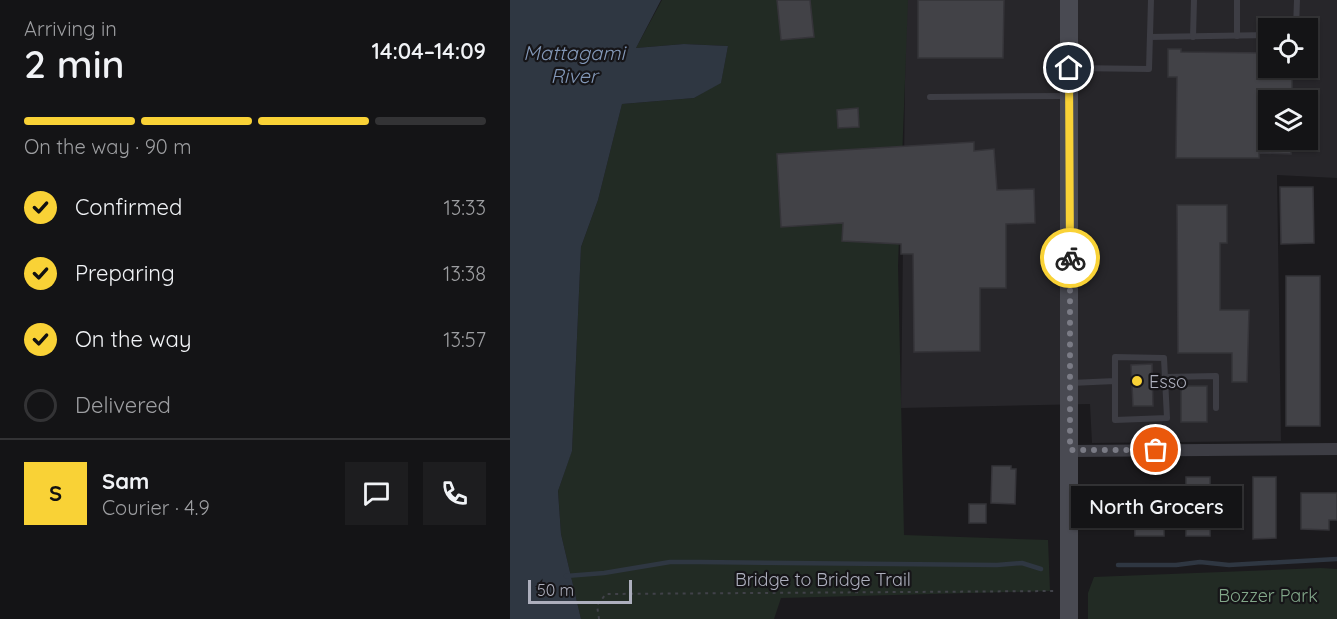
<!DOCTYPE html>
<html lang="en">
<head>
<meta charset="utf-8">
<style>
	:root { --surface:#141416; --page:#1d1d1f; --text:#f1f3f6; --muted:#9d9ea1; --line:#333335; --accent:#f9d236 }
	body { margin:0; font-family:Quicksand,sans-serif; background:var(--page); color:var(--text); height:100vh; display:flex; flex-direction:column; font-size:22px; white-space:nowrap }
	* { box-sizing:border-box; margin:0 }
	p { font-size:20px; color:var(--muted) }
	.icon { flex:none; width:33px; height:33px; fill:none; stroke:currentColor; stroke-width:2; stroke-linecap:round; stroke-linejoin:round }
	.map { position:relative; flex:1; overflow:hidden }
	.details { display:flex; flex-direction:column; background:var(--surface); width:510px }
	.details>* { flex:none }
	.controls { position:absolute; left:748px; top:18px; display:grid; gap:12px }
	.controls a { display:grid; place-items:center; width:60px; height:60px; border-radius:0px; background:var(--surface); box-shadow:0 2px 4px #0004,0 0 0 2px var(--line); font-size:30px }
	.scale { position:absolute; left:18px; bottom:15px; width:104px; box-sizing:border-box; padding-left:6px; border:3px solid #adafbd; border-top:0; font-size:16px; line-height:21px; white-space:nowrap; color:#adafbd; -webkit-text-stroke:4px #161518; paint-order:stroke }
	.pin { position:absolute; display:grid; place-items:center; width:51px; height:51px; color:#fff; margin:-26px; border:3px solid #fff; border-radius:50%; box-shadow:0 2px 6px #0007 }
	.courier { position:absolute; display:grid; place-items:center; width:60px; height:60px; margin:-30px; border:4px solid #f9d236; border-radius:50%; background:#fff; color:#222; box-shadow:0 2px 8px #0007 }
	.bubble { position:absolute; height:42px; border-radius:0px; background:var(--surface); box-shadow:0 2px 4px #0004,0 0 0 2px var(--line); font-size:20px; font-weight:600; line-height:42px; text-align:center }
	.headline em { font-style:normal; font-weight:600 }
	.headline div { display:flex; flex-direction:column-reverse }
	.headline { display:flex; align-items:center; justify-content:space-between; height:102px; padding:0 24px }
	h1 { font-size:39px; font-weight:600; line-height:45px }
	.bar { display:grid; grid-template-columns:repeat(4,1fr); gap:9px 6px; align-content:center; height:72px; padding:0 24px }
	.bar i { height:8px; border-radius:4px; background:var(--line) }
	.bar .on { background:var(--accent) }
	.bar p { grid-column:span 4 }
	.line { display:flex; align-items:center; gap:15px; padding:0 24px; border-top:2px solid var(--line) }
	.line div { flex:1 }
	.round { display:grid; place-items:center; flex:none; width:63px; height:63px; border-radius:0px; background:var(--page) }
	ol { padding:0 24px; list-style:none }
	li { display:flex; align-items:center; gap:18px; height:66px }
	li p { margin-inline-start:auto }
	li .icon { padding:6px; border-radius:50%; background:var(--accent); color:#111; stroke-width:4 }
	li:last-child { color:var(--muted) }
	li i { width:33px; height:33px; border:3px solid var(--line); border-radius:50% }
	main { display:flex; flex:1; min-height:0 }
	.map>svg:first-child { display:block }
</style>
</head>
<body>
<main>
<section class="details">
<div class="headline"><div><h1>2 min</h1><p>Arriving in</p></div><em>14:04–14:09</em></div>
<div class="bar"><i class="on"></i><i class="on"></i><i class="on"></i><i></i><p>On the way · 90 m</p></div>
<ol>
<li><svg class="icon" aria-label="check" viewBox="0 0 24 24"><path d="M5 12l5 5 9-10"/></svg>Confirmed<p>13:33</p></li>
<li><svg class="icon" aria-label="check" viewBox="0 0 24 24"><path d="M5 12l5 5 9-10"/></svg>Preparing<p>13:38</p></li>
<li><svg class="icon" aria-label="check" viewBox="0 0 24 24"><path d="M5 12l5 5 9-10"/></svg>On the way<p>13:57</p></li>
<li><i></i>Delivered</li>
</ol>
<div class="line" style="height:108px"><b class="round" style="background:var(--accent);color:#111">S</b><div><b>Sam</b><p>Courier · 4.9</p></div><a class="round"><svg class="icon" aria-label="chat" viewBox="0 0 24 24"><path d="M4 5h16v11H9l-5 4z"/></svg></a><a class="round"><svg class="icon" aria-label="phone" viewBox="0 0 24 24"><path d="M5 4h4l2 5-3 2q2 4 5 5l2-3 5 2v4C11 20 4 13 5 4z"/></svg></a></div>
</section>
<div class="map">
<svg width="827" height="619" viewBox="0 0 827 619">
	<rect width="100%" height="100%" fill="#1b1a1d"/>
	<path fill="#27262a" fill-rule="evenodd" d="M396,0h431v178l-60,-3 4,266 -189,2 -2,-39 -189,4zM759,28h39v40h-39zM759,100h39v40h-39z"/>
	<g fill="#222b24">
		<path d="M152,0h246l-10,266 6,269 144,5 2,51 -269,7 -7,21h-193l-20,-85 -3,-43 14,-41 9,-203 17,-47 24,-96 72,-6 27,-16 7,-36 -44,-2 -48,4z"/>
		<path d="M811,568l16,1v50h-249v-26l6,-16z"/>
	</g>
	<path fill="#2f3742" d="M0,0h151l-25,48 48,-4 44,2 -7,37 -27,15 -72,6 -24,96 -17,47 -9,204 -14,40 3,43 20,85h-71z"/>
	<g fill="none" stroke-linecap="round" stroke-linejoin="round">
		<g stroke="#2f3742" stroke-width="4.5">
			<path d="M608,565h58l24,-3 29,3 108,-6"/>
			<path d="M56,576l38,-3 66,-11h30l297,3 25,-2 19,6"/>
		</g>
	</g>
	<g fill="#424247" stroke="#353439" stroke-width="1.5">
		<path d="M267,0h33l4,37 -33,3z"/>
		<path d="M408,0h86l-1,58h-85z"/>
		<path d="M658,49h13v3l88,1v15h23v32h-23v40h22v14l-32,-1v5h-83l1,-81h-9z"/>
		<path d="M348,108l1,19 -21,1 -1,-18z"/>
		<path d="M464,142v9l20,-2 3,41 37,-1 1,34 -29,1v64h-26v63l-66,1 -1,-98h-12v-10l-59,-3 1,-18 -62,4 -4,-73z"/>
		<path d="M770,187h33l1,56 -33,1z"/>
		<path d="M667,205h50v38h-7v67h29l-2,72h-15v-29h-54z"/>
		<rect x="776" y="276" width="34" height="150"/>
		<path d="M642,364l1,42h-20l-2,-41z"/>
		<rect x="671" y="386" width="26" height="36"/>
		<path d="M482,466h19v3h5l-1,35 -24,-1z"/>
		<rect x="676" y="477" width="24" height="59"/>
		<path d="M743,477h23v61l-23,1z"/>
		<path d="M624,493h30v43h-29z"/>
		<path d="M791,493h36v27h-8v10l-28,-1z"/>
		<rect x="459" y="504" width="17" height="19"/>
	</g>
	<g fill="none" stroke-linecap="round" stroke-linejoin="round">
		<path stroke="#414249" stroke-width="2" stroke-dasharray="3 4.5" stroke-linecap="butt" d="M89,619l-2,-14 9,-11 448,-3"/>
		<g stroke="#3d3d44" stroke-width="6">
			<path d="M727,0v36"/>
			<path d="M786,28l1,-28"/>
			<path d="M640,37l119,-2"/>
			<path d="M683,37l1,-37"/>
			<path d="M562,68l77,1 2,-69"/>
			<path d="M420,97l136,-1"/>
			<path d="M655,377l51,-1v32"/>
			<path d="M561,383l44,-2v39l52,-2 -3,-60 -49,-1v24"/>
		</g>
		<path stroke="#3d3d44" stroke-width="12" d="M560,451l267,-2"/>
		<path stroke="#494a52" stroke-width="18" d="M559,619v-619"/>
	</g>
	<g fill="none" stroke-linecap="round" stroke-linejoin="round">
		<path stroke="#7a7b85" stroke-width="6" stroke-dasharray="0 10.8" d="M560,258v192h86"/>
		<path stroke="#f9d236" stroke-width="8" d="M559,68l1,190"/>
	</g>
	<circle fill="#f9d236" stroke="#161518" stroke-width="2" cx="627" cy="381" r="6"/>
	<g text-anchor="middle" dominant-baseline="central" stroke-width="4.5" stroke-linejoin="round" paint-order="stroke">
		<g font-size="18" fill="#adafbd" stroke="#161518" text-anchor="start">
			<text x="639" y="381">Esso</text>
		</g>
		<g font-size="18" fill="#adafbd" stroke="#161518">
			<text x="313" y="579">Bridge to Bridge Trail</text>
		</g>
		<g font-size="18" fill="#83a88a" stroke="#161518">
			<text x="758" y="595">Bozzer Park</text>
		</g>
		<g font-size="20" font-style="italic" fill="#8398b8" stroke="#161518">
			<text x="64" y="52">Mattagami<tspan x="64" dy="23">River</tspan></text>
		</g>
	</g>
</svg>
<div class="controls">
<a><svg class="icon" aria-label="locate" viewBox="0 0 24 24"><circle cx="12" cy="12" r="6"/><path d="M12 2v4M12 18v4M2 12h4M18 12h4"/></svg></a>
<a><svg class="icon" aria-label="layers" viewBox="0 0 24 24"><path d="M12 4l9 5-9 5-9-5zM3 14l9 5 9-5"/></svg></a>
</div>
<div class="scale">50 m</div>
<div class="pin" style="left:646px;top:450px;background:#ea580c"><svg class="icon" aria-label="bag" viewBox="0 0 24 24"><path d="M5 8h14l-1 12H6zM9 8a3 3 0 0 1 6 0"/></svg></div>
<div class="pin" style="left:559px;top:68px;background:#1f2937"><svg class="icon" aria-label="home" viewBox="0 0 24 24"><path d="M3 11l9-7 9 7M6 9v11h12V9"/></svg></div>
<div class="courier" style="left:560px;top:258px"><svg class="icon" aria-label="bike" viewBox="0 0 24 24"><circle cx="6" cy="16" r="4"/><circle cx="18" cy="16" r="4"/><path d="M6 16l4-8h5l3 8M10 8l3 8H6M13 5h3"/></svg></div>
<div class="bubble" style="left:561px;top:486px;width:171px">North Grocers</div>
</div>
</main>
</body>
</html>
